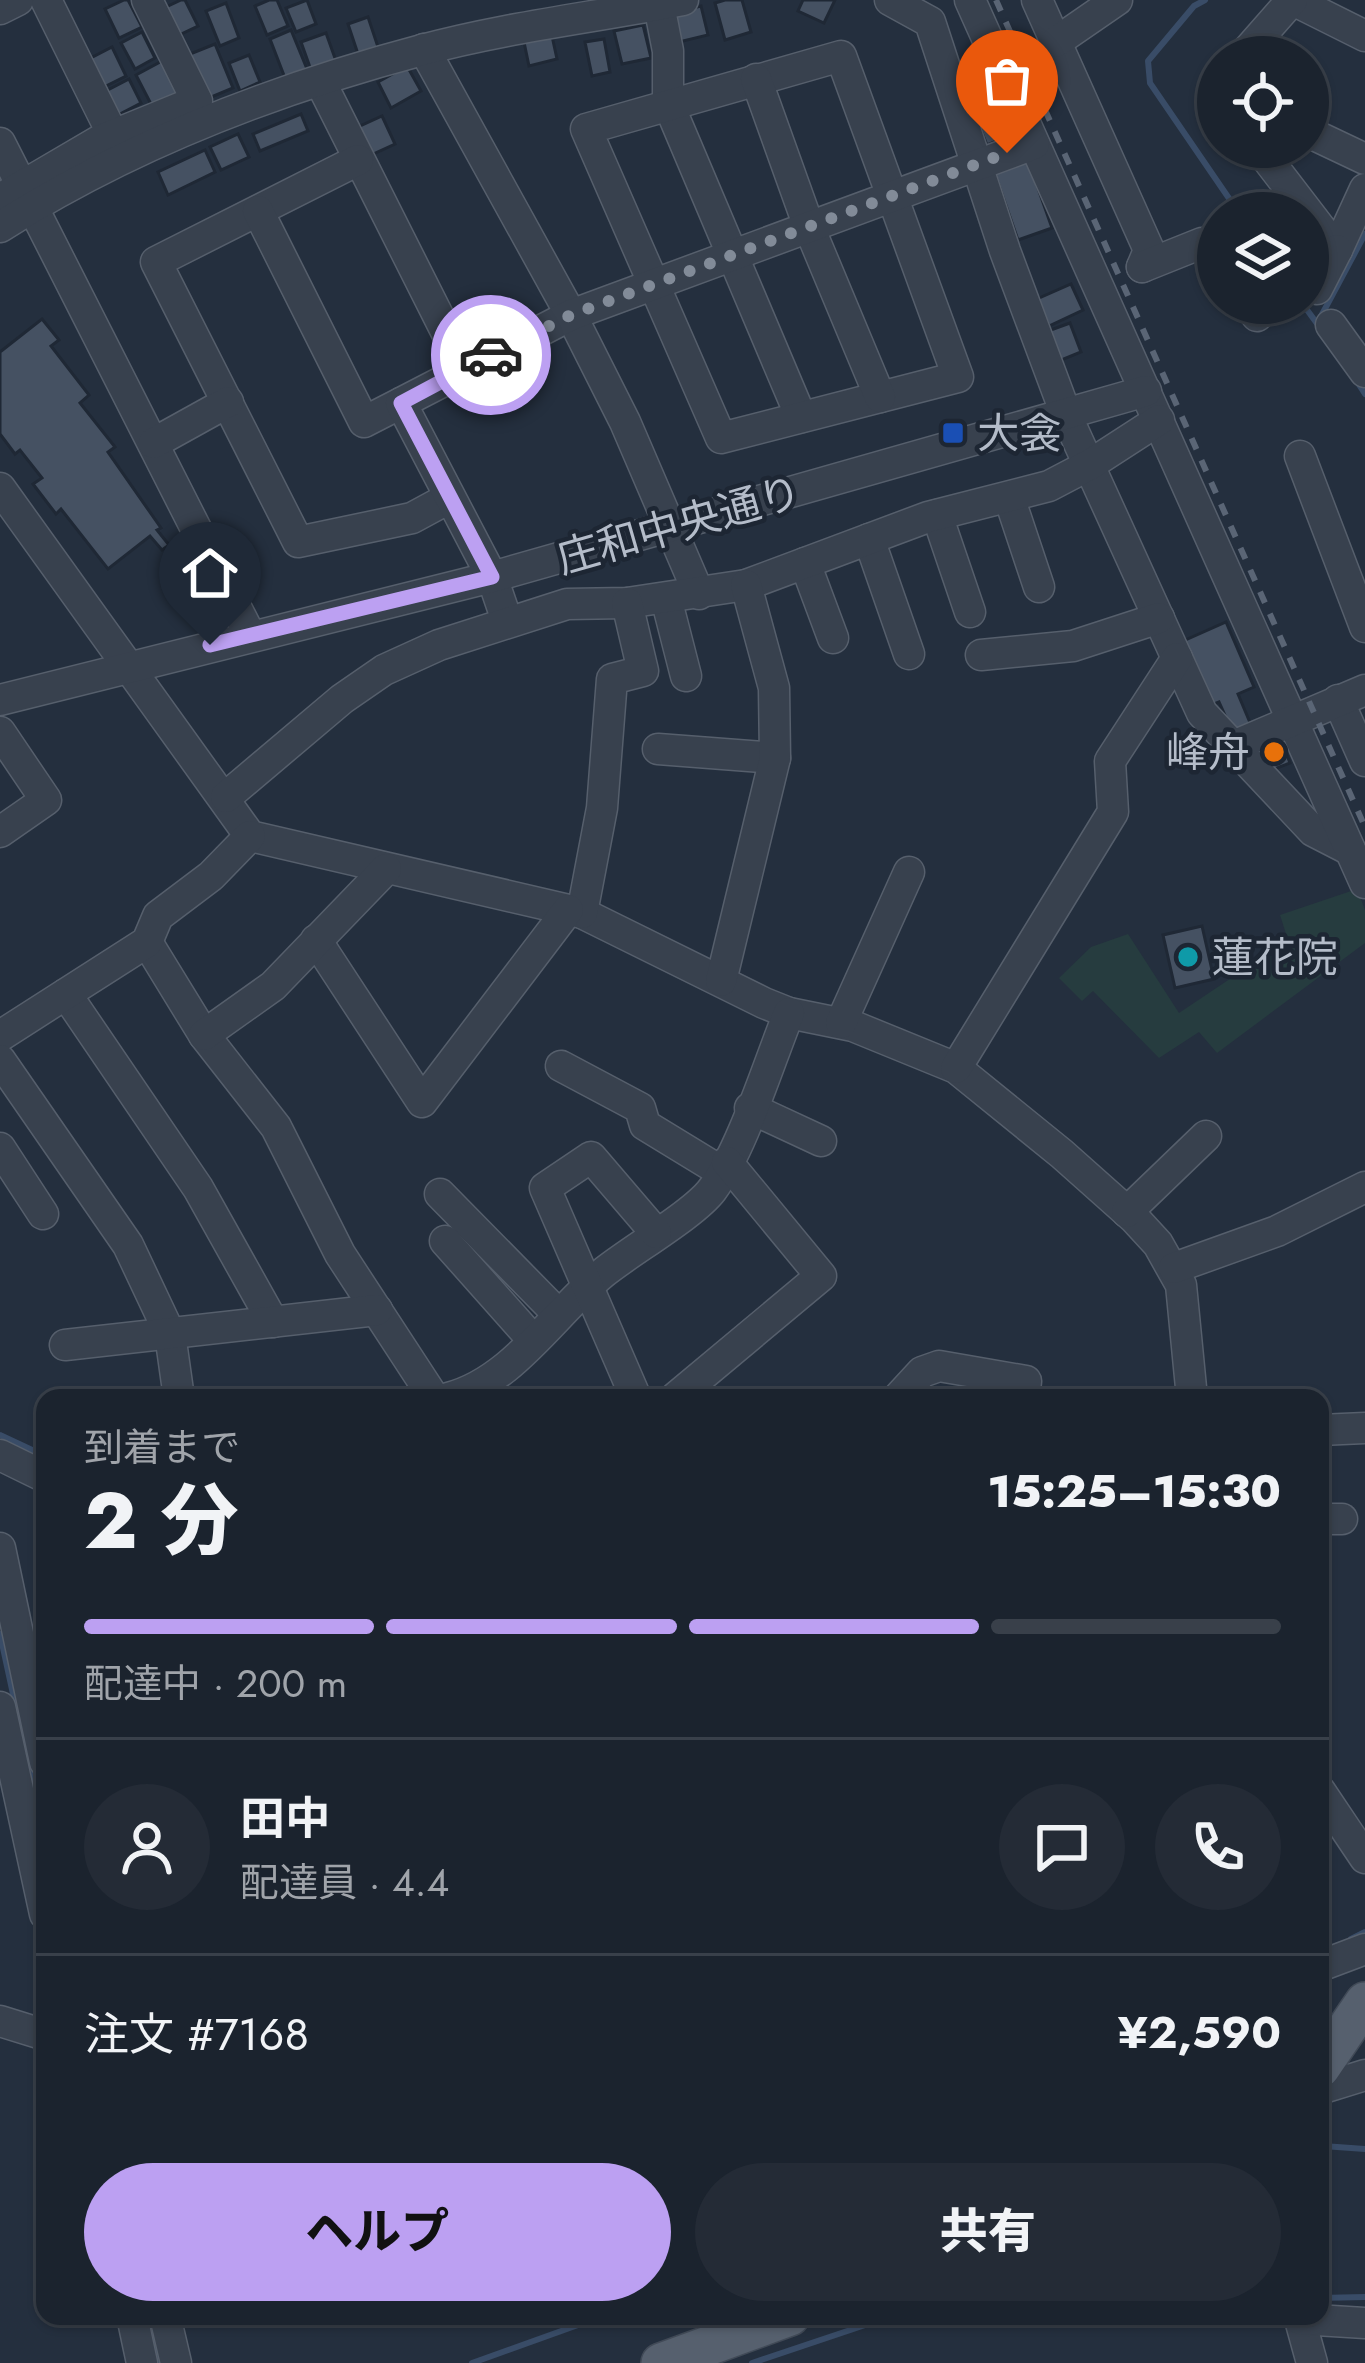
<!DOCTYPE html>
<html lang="ja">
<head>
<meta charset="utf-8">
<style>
	:root { --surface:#1b232e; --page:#242b36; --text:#f1f3f6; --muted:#a0a4aa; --line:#39404a; --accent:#bca0f2 }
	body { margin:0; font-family:Jost,"Noto Sans JP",sans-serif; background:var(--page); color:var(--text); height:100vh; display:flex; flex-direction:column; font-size:45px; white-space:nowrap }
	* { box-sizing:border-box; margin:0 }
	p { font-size:39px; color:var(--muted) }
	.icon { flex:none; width:66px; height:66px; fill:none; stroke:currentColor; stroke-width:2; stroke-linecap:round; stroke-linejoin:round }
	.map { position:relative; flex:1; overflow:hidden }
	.panel { position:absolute; left:36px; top:1389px; width:1293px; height:936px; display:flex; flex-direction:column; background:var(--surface); border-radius:24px; box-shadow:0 3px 9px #0004,0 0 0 3px var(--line) }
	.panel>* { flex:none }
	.buttons { position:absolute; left:1197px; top:36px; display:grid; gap:24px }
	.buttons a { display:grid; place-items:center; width:132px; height:132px; border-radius:50%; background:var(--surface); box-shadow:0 3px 9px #0004,0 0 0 3px var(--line); font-size:60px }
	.pin { position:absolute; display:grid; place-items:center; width:102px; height:102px; color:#fff; margin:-123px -51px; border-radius:50% 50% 50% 0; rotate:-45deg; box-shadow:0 0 12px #0007 }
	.pin .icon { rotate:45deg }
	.courier { position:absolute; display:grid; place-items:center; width:120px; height:120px; margin:-60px; border:9px solid #bca0f2; border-radius:50%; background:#fff; color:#222; box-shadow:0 3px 15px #0007 }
	.headline em { font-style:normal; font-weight:800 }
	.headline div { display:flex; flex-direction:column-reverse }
	.headline { display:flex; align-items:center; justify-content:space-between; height:204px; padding:0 48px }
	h1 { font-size:78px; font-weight:800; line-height:90px }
	.bar { display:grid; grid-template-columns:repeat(4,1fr); gap:18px 12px; align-content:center; height:144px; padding:0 48px }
	.bar i { height:15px; border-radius:9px; background:var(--line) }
	.bar .active { background:var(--accent) }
	.bar p { grid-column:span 4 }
	.line { display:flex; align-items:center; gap:30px; padding:0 48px; border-top:3px solid var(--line) }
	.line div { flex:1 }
	.round { display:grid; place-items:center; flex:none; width:126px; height:126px; border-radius:63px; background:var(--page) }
	.cta { display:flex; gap:24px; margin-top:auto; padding:24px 48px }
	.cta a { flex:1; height:138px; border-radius:72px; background:var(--accent); color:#111; font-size:48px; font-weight:800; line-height:138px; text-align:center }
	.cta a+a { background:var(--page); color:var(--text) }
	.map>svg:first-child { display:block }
</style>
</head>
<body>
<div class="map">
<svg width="1365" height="2363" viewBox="0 0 1365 2363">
	<rect width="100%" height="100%" fill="#242f3e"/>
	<path fill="#263c3f" d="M1357,889l8,21v33l-148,110 -18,-21 -40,26 -66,-67 -11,10 -23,-23 32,-31 37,-13 51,79 109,-73 -8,-25z"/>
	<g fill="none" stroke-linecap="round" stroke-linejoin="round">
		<g stroke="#394c67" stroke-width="6">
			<path d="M1205,0l-11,6 -46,55 2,22 89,130"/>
			<path d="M1302,303l19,26"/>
			<path d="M1319,320l46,-86"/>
			<path d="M1356,380l9,14"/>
			<path d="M0,1435l45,21"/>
			<path d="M0,1634l45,208"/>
			<path d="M1351,1939l14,-7"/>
			<path d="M1323,2146l42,3"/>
			<path d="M1320,2298l45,-1"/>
			<path d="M151,2331l6,32"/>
			<path d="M472,2363l131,-47"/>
			<path d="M752,2363l140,-47"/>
		</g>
	</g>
	<g fill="#455162" stroke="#1f2835" stroke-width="3">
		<path d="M124,0h4l14,27 -23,11 -14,-29z"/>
		<path d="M181,0h4l13,26 -21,10 -13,-28z"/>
		<path d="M269,0h8l11,26 -21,9 -12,-29z"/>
		<path d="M307,0l9,24 -20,8 -10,-24z"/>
		<path d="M725,0h17l9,32 -26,8 -10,-37z"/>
		<path d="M803,0h32l-11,23 -26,-12z"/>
		<path d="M226,3l13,35 -19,8 -14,-35z"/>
		<path d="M701,6l7,29 -29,7 -7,-29z"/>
		<path d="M368,17l10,30 -20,7 -10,-30z"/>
		<path d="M643,25l8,33 -29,6 -8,-33z"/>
		<path d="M291,30l16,39 -22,9 -15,-39z"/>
		<path d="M142,32l13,26 -20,11 -14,-26z"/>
		<path d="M326,33l10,28 -25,9 -10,-28z"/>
		<path d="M552,36l5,23 -28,7 -5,-24z"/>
		<path d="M604,39l6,33 -18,4 -7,-34z"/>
		<path d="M215,44l18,44 -24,10 -19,-44z"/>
		<path d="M112,47l14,29 -24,12 -15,-28z"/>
		<path d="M249,55l11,27 -20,9 -11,-28z"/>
		<path d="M162,61l18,33 -27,14 -17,-33z"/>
		<path d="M407,66l14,25 -30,17 -13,-26z"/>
		<path d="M987,73l25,62 -25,10 -25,-62z"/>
		<path d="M129,79l12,24 -25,13 -12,-24z"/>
		<path d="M301,114l7,17 -48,20 -7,-17z"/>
		<path d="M382,116l13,28 -24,11 -13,-28z"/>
		<path d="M238,134l11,23 -28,13 -11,-23z"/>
		<path d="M205,150l10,22 -47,23 -10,-23z"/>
		<path d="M1028,160l24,68 -34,12 -24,-69z"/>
		<path d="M1071,284l12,26 -34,16 -12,-27z"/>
		<path d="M42,319l17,21 -8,6 38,49 -9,8 35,44 -7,5 53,76 -4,2 12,15 -7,5 -12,-14 -42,33 -47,-60 -5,5 -23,-30 9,-6 -22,-28 -5,4 -15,-20v-82z"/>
		<path d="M1070,323l11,29 -22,9 -11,-30z"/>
		<path d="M1226,622l28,65 -16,7 13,31 -18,8 -14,-31 -10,4 -28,-64z"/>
		<path d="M1278,731l12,32 -18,7 -4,-9 -5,2 -14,-20z"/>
		<path d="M1202,926l12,53 -39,9 -12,-53z"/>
	</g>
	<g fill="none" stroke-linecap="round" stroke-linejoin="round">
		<defs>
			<g id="minor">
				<path d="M46,0l67,135"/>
				<path d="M890,0l40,22 75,229 62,166 135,296 111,118 37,19"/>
				<path d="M970,0l395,883"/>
				<path d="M1037,0l112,250 -7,17"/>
				<path d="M1293,0l72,36"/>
				<path d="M659,5l9,46v52l133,314"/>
				<path d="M0,9l18,-9"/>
				<path d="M1056,42l61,-42"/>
				<path d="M424,49l147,266 54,107 74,172"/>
				<path d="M841,56l117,321 -237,61 -135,-309z"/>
				<path d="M1242,57l50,-57"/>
				<path d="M756,79l53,148 71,170"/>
				<path d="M320,81l145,288"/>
				<path d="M1218,84l-4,5 4,5"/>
				<path d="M1308,132l57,27"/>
				<path d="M0,143l250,492"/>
				<path d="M1258,147l79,103 28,-61"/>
				<path d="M358,160l-202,102 142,280 114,-24 37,-20"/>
				<path d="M0,199l99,-58 98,-40 -50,-101"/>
				<path d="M258,211l106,211 37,-19"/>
				<path d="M0,227c129,-82 275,-138 422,-177 85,-23 175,-33 261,-50"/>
				<path d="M1142,267l60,-24 16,21"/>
				<path d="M1317,289l20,-39"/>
				<path d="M1247,303l10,13"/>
				<path d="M1331,325l34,47"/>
				<path d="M154,443l74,-41"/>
				<path d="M1300,456l65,171"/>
				<path d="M0,488l250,348 332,77 182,90 25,10 64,13 103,42 106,86 73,65 23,25 23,41 11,113"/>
				<path d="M1009,497l30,90"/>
				<path d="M937,515l33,97"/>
				<path d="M869,539l40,115"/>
				<path d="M805,563l28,75"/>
				<path d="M666,598l20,78"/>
				<path d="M507,621l-15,-44 -91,-174 170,-88 463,-171"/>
				<path d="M981,655l92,-9 86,-28"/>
				<path d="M0,700l492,-123 654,-186"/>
				<path d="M1338,700l27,61"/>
				<path d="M0,732l46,68 -46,32"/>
				<path d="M1231,747l134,-57"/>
				<path d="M658,749l117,9"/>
				<path d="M226,797l116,-98 42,-29 55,-25 128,-41 60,-1 119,-18 182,-68 121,-31 42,-22 68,-44"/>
				<path d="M582,913l20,-105 10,-129 31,-8 -16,-68"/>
				<path d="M316,940l106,162 146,-192"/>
				<path d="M147,942l57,93 72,92 64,127 94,144"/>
				<path d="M721,981l54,-223 -1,-70 -28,-103"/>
				<path d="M66,994l132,194 75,134"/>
				<path d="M841,1023l68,-151"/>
				<path d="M204,1035l69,-49 113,-117"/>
				<path d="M0,1036l147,-94 11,-26 53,-40 39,-40"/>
				<path d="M0,1060l128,185 42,89 9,64"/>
				<path d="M561,1066l79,42 5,17 77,47"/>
				<path d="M956,1068l157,-256 -3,-51 67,-103"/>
				<path d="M750,1108l71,33"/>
				<path d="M0,1148l43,66"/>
				<path d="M440,1194l119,121"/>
				<path d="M1127,1212l79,-76"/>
				<path d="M445,1241l88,99"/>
				<path d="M1174,1268l103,-37 88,-44"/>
				<path d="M65,1345l312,-35"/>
				<path d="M448,1398c64,-16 105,-84 155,-125 27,-22 91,-59 109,-83 30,-40 57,-128 77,-177"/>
				<path d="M636,1398l-91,-210 46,-31 65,76"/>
				<path d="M675,1398l146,-122 -94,-114"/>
				<path d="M898,1398l24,-26 17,-6 87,15 -2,17"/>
				<path d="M1320,1430l45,-2"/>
				<path d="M0,1455l45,22"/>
				<path d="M1320,1519h22"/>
				<path d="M0,1548l45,214"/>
				<path d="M0,1707l45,207"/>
				<path d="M1320,1791l45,67"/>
				<path d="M1320,1966l45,-17"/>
				<path d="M0,2021l45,14"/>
				<path d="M1320,2089l45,-14"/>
				<path d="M132,2316l10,47"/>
				<path d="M165,2316l11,47"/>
				<path d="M1299,2316l13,47"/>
				<path d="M1300,2319l65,4"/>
			</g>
			<g id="major">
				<path d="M1320,2068l45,-66"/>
				<path d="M661,2363l129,-47"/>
			</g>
		</defs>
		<use href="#minor" stroke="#565f6c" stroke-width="33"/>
		<use href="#major" stroke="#414a57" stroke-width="42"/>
		<use href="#minor" stroke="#38414e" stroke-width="30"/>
		<use href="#major" stroke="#56606e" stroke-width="39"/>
		<path stroke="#5a6575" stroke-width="6" stroke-dasharray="12 12" stroke-linecap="butt" d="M996,0l369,827"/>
	</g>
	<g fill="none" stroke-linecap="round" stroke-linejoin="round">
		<path stroke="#828b98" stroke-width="12" stroke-dasharray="0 21.6" d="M491,355l80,-40 436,-162"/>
		<path stroke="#bca0f2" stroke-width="15" d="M210,645l282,-68 -91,-174 90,-48"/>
	</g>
	<rect fill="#1a4fb4" stroke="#1d2633" stroke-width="4.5" x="941" y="421" width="24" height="24" rx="6"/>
	<circle fill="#e8710a" stroke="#1d2633" stroke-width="4.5" cx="1274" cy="752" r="12"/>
	<circle fill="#0f9aa8" stroke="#1d2633" stroke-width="4.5" cx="1188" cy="957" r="12"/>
	<g text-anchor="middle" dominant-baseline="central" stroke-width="9" stroke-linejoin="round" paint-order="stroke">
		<g font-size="42" fill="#b4bcc9" stroke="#1d2633" text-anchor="start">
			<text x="977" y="433">大衾</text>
			<text x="1250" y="752" text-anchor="end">峰舟</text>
			<text x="1212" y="957">蓮花院</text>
		</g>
		<g font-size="42" fill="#b4bcc9" stroke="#1d2633">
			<text transform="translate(679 525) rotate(-16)">庄和中央通り</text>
		</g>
	</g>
</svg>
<div class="buttons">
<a><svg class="icon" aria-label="locate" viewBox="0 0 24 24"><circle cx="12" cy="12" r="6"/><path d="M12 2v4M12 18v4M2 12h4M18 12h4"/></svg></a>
<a><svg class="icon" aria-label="layers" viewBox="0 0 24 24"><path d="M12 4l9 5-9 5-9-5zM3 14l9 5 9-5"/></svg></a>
</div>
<div class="pin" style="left:1007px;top:153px;background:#ea580c"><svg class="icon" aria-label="bag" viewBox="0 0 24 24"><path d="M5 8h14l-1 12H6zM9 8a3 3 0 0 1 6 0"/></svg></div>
<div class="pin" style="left:210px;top:645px;background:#1f2937"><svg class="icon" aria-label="home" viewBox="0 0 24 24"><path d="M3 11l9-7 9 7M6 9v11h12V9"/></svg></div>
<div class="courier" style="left:491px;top:355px"><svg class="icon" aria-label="car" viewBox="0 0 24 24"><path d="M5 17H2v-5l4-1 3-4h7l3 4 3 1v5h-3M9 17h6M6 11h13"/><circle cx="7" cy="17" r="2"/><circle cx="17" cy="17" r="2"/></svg></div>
<section class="panel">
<div class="headline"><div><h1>2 分</h1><p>到着まで</p></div><em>15:25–15:30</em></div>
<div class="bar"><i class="active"></i><i class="active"></i><i class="active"></i><i></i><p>配達中 · 200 m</p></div>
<div class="line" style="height:216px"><a class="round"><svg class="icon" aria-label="person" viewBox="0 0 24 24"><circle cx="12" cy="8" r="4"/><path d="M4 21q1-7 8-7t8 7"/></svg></a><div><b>田中</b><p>配達員 · 4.4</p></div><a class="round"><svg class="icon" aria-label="chat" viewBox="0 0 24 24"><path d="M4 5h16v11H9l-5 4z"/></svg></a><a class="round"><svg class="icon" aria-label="phone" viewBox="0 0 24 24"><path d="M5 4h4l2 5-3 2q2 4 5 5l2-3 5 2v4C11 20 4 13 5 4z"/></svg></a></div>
<div class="line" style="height:156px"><div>注文 #7168</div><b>¥2,590</b></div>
<div class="cta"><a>ヘルプ</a><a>共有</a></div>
</section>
</div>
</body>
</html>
